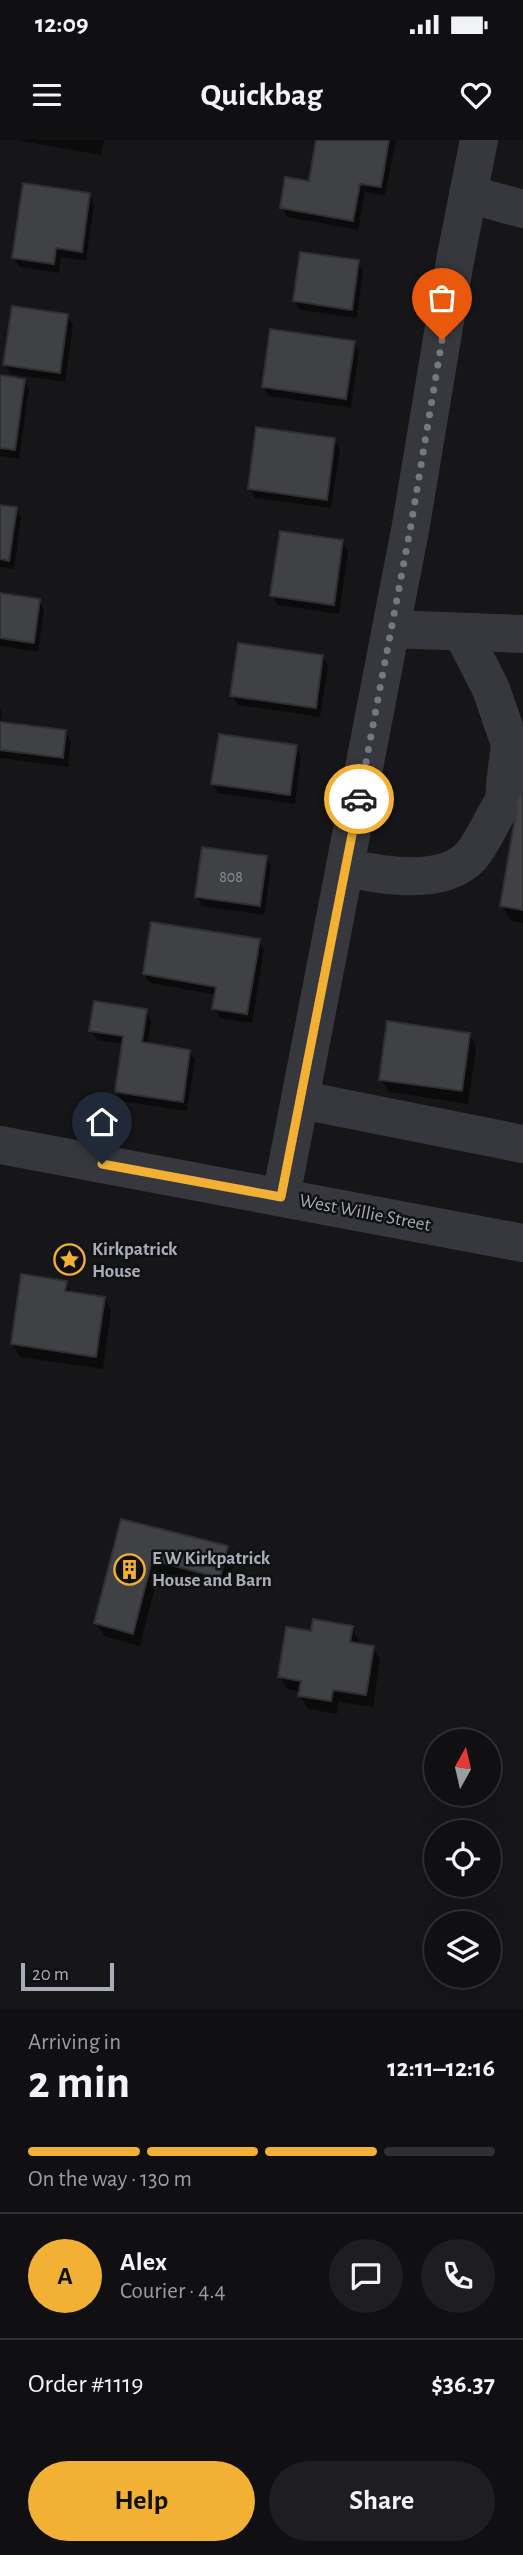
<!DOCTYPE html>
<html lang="en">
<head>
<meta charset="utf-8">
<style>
	:root { --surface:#101012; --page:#1e1e20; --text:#f1f3f6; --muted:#9c9d9f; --line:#303032; --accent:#f2b134 }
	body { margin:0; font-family:"Alegreya Sans",sans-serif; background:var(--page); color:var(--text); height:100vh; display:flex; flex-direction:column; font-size:26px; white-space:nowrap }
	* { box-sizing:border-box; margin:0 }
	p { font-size:23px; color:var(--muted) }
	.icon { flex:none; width:38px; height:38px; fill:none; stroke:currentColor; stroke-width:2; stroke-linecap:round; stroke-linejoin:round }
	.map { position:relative; height:1869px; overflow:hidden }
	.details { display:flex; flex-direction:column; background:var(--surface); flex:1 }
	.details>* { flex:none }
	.needle { width:46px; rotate:8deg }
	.buttons { position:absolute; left:424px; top:1589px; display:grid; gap:14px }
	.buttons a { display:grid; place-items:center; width:77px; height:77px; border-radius:50%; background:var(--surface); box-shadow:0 7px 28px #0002,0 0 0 2px var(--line); font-size:35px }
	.scale { position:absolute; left:21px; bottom:18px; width:93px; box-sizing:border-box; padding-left:7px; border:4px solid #a8adb8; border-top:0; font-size:19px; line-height:24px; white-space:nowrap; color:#a8adb8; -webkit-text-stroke:5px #111113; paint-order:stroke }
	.pin { position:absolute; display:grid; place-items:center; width:60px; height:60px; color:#fff; margin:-72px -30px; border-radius:50% 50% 50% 0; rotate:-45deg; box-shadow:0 0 7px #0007 }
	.pin .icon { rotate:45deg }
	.courier { position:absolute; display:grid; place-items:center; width:70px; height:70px; margin:-35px; border:5px solid #f2b134; border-radius:50%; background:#fff; color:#222; box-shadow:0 2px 9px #0007 }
	.summary em { font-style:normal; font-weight:600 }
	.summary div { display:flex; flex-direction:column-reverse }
	.summary { display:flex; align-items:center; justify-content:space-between; height:119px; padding:0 28px }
	h1 { font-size:46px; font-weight:600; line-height:52px }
	.bar { display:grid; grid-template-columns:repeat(4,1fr); gap:10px 7px; align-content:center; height:84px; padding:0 28px }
	.bar i { height:9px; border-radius:5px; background:var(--line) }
	.bar .current { background:var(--accent) }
	.bar p { grid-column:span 4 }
	.line { display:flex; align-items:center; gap:18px; padding:0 28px; border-top:2px solid var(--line) }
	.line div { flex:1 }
	.round { display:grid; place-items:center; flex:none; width:74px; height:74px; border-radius:37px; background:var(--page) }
	.cta { display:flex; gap:14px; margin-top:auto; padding:14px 28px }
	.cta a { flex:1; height:80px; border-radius:42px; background:var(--accent); color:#111; font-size:28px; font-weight:600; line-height:80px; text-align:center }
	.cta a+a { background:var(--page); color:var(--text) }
	.status { display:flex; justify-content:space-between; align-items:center; height:49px; padding:0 35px; background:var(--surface); direction:ltr }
	.status svg { height:19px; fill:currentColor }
	header { display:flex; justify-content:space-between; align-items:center; height:91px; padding:0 28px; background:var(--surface); font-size:32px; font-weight:600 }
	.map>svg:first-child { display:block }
</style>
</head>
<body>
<div class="status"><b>12:09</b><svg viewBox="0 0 49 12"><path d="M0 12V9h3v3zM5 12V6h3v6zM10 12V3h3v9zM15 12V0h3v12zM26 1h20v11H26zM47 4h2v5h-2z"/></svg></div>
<header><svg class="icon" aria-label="menu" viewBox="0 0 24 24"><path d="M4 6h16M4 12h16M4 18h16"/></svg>Quickbag<svg class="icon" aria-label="heart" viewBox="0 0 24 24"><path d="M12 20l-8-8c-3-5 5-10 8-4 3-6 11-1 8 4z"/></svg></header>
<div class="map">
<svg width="523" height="1869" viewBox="0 0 523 1869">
	<rect width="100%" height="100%" fill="#161618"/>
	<g fill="#0007">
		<path d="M16,0h88l-3,15z"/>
		<path d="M318,0h78l-11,56 -20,-4 -7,38 -71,-13 -5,-10 28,-24z"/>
		<path d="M89,55l5,9 -8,57 -25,-4 -2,16 -39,-6 -6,-9z"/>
		<path d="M358,122l5,9 -6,47 -57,-8 -5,-9z"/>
		<path d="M67,176l6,9 -8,57 -54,-8 -6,-9z"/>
		<path d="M354,203l5,9 -8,56 -82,-12 -6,-9z"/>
		<path d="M0,237l24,3 5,10 -10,69 -19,-3z"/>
		<path d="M334,299l6,10 -9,59 -76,-10 -5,-10z"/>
		<path d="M0,366l15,2 6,10 -7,51 -14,-2z"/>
		<path d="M342,401l6,10 -9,63 -61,-9 -6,-9z"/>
		<path d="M0,455l39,6 5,9 -6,42 -38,-6z"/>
		<path d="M322,516l6,10 -8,51 -82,-12 -6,-9z"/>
		<path d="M0,567l2,4 -2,12 65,9 6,9 -3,26 -68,-9z"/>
		<path d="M296,607l5,9 -6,48 -77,-11 -5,-10z"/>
		<path d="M523,625v158l-12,-2 -9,-15 13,-80 -20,-4z"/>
		<path d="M266,718l5,9 -7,48 -62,-9 -5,-9z"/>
		<path d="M258,801l6,9 -12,73 -32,-5 -6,-10 3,-13 -67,-12 -6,-9z"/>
		<path d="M146,871l5,9 -3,25 41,6 6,9 -8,51 -65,-10 -6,-9 7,-48 -26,-4 -6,-10z"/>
		<path d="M469,894l7,13 -8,57 -79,-12 -8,-13z"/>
		<path d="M65,1142l7,12 32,4 7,13 -8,58 -83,-12 -8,-13z"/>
		<path d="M122,1381l105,27 8,13 -8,29 -68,-18 -19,74 -36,-10 -8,-13z"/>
		<path d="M352,1487l7,13 -1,5 15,2 7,13 -7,47 -34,-5 -2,12 -29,-5 -8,-13 1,-4 -14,-3 -7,-13z"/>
	</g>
	<g fill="#404145" stroke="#303034" stroke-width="2">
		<path d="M316,0h73l-8,47 -21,-3 -7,37 -73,-13 5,-31 24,4z"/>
		<path d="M23,43l67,10 -8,59 -26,-4 -2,16 -42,-6z"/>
		<path d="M300,112l59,8 -7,50 -59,-9z"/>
		<path d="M12,166l56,8 -8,59 -57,-8z"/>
		<path d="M270,189l85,12 -9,58 -84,-12z"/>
		<path d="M0,235l25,4 -10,71 -15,-2z"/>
		<path d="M256,287l79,11 -8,62 -79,-11z"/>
		<path d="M0,365l17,2 -8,54 -9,-2z"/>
		<path d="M280,391l63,9 -9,65 -64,-9z"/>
		<path d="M0,453l40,6 -6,44 -34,-5z"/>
		<path d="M238,503l85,12 -7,53 -86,-12z"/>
		<path d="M0,582l66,8 -3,28 -63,-8z"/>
		<path d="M219,594l78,11 -7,50 -79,-11z"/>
		<path d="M523,614v156l-23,-4 16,-94 -32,-5 4,-25z"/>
		<path d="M202,707l65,9 -7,50 -65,-9z"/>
		<path d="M151,782l109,17 -13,75 -35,-5 4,-22 -73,-13z"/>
		<path d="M94,861l53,8 -5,33 48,8 -7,52 -68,-10 8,-56 -34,-5z"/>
		<path d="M387,881l83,12 -8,58 -83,-11z"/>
		<path d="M21,1134l46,7 -2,10 40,6 -9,60 -85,-13z"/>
		<path d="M121,1379l107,27 -8,32 -68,-18 -19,74 -39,-11z"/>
		<path d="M313,1479l40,7 -3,16 24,4 -8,49 -33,-5 -2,11 -33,-5 3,-15 -23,-4 8,-50 25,4z"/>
	</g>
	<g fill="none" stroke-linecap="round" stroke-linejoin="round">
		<g stroke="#37383d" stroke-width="38">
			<path d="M468,54l55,15"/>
			<path d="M391,489l132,5"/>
			<path d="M462,492l29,57 19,55 -5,41"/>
			<path d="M346,728c35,7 97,19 125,-12 11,-13 19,-32 28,-47"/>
			<path d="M302,960l221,44"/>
			<path d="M0,1005l523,98"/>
			<path d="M281,1057l130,-672 44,-264 24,-121"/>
		</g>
	</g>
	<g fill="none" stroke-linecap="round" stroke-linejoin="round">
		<path stroke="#757880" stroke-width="7" stroke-dasharray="0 12.6" d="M359,659l52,-274 31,-185"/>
		<path stroke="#f2b134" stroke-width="9" d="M102,1024l179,33 78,-398"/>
	</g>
	<defs>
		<symbol id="sight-ring" viewBox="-11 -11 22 22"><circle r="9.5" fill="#111113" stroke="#f2b134" stroke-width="1.5"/><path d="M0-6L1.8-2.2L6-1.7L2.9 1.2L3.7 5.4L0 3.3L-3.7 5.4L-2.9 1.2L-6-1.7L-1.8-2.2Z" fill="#f2b134"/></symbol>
		<symbol id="building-ring" viewBox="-11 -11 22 22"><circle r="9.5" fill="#111113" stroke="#f2b134" stroke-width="1.5"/><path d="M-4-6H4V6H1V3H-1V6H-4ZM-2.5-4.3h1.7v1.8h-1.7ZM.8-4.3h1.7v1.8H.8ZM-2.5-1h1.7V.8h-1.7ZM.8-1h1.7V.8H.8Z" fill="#f2b134"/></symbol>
	</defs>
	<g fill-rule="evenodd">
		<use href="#sight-ring" x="52" y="1102" width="35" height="35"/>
		<use href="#building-ring" x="112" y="1412" width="35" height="35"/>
	</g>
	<g text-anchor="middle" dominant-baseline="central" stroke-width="5" stroke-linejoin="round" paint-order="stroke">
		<g font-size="16" fill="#8e929b">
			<text x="231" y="737">808</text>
		</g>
		<g font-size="19" fill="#a8adb8" stroke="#111113">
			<text transform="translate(365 1073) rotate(11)">West Willie Street</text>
		</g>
		<g font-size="19" font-weight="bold" fill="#a8adb8" stroke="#111113" text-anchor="start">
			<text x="92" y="1109">Kirkpatrick<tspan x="92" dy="22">House</tspan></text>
			<text x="152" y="1418">E W Kirkpatrick<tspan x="152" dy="22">House and Barn</tspan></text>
		</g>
	</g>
</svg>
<div class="buttons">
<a><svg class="needle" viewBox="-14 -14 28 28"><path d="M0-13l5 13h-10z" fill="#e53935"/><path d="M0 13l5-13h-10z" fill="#9c9d9f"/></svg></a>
<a><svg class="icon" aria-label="locate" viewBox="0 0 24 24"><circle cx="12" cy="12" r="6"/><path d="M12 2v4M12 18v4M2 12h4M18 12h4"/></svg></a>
<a><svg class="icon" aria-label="layers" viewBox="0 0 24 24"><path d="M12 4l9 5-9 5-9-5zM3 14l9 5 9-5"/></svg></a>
</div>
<div class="scale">20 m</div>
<div class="pin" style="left:442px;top:200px;background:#ea580c"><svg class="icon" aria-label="bag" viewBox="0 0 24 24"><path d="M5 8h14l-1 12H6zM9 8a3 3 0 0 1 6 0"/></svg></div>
<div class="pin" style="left:102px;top:1024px;background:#1f2937"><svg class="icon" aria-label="home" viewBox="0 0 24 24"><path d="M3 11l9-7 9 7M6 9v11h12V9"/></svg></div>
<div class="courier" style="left:359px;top:659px"><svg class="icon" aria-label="car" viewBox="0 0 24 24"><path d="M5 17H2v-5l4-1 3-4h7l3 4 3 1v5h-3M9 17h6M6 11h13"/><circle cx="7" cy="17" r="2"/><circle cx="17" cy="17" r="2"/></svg></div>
</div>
<section class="details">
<div class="summary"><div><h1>2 min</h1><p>Arriving in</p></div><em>12:11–12:16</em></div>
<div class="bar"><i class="current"></i><i class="current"></i><i class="current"></i><i></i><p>On the way · 130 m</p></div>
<div class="line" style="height:126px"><b class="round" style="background:var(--accent);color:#111">A</b><div><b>Alex</b><p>Courier · 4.4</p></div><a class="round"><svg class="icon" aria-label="chat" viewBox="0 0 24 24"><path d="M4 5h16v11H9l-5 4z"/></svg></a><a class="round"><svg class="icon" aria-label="phone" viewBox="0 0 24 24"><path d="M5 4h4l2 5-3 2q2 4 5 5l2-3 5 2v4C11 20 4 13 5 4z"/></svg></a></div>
<div class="line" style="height:91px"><div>Order #1119</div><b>$36.37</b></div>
<div class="cta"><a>Help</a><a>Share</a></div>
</section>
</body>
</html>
